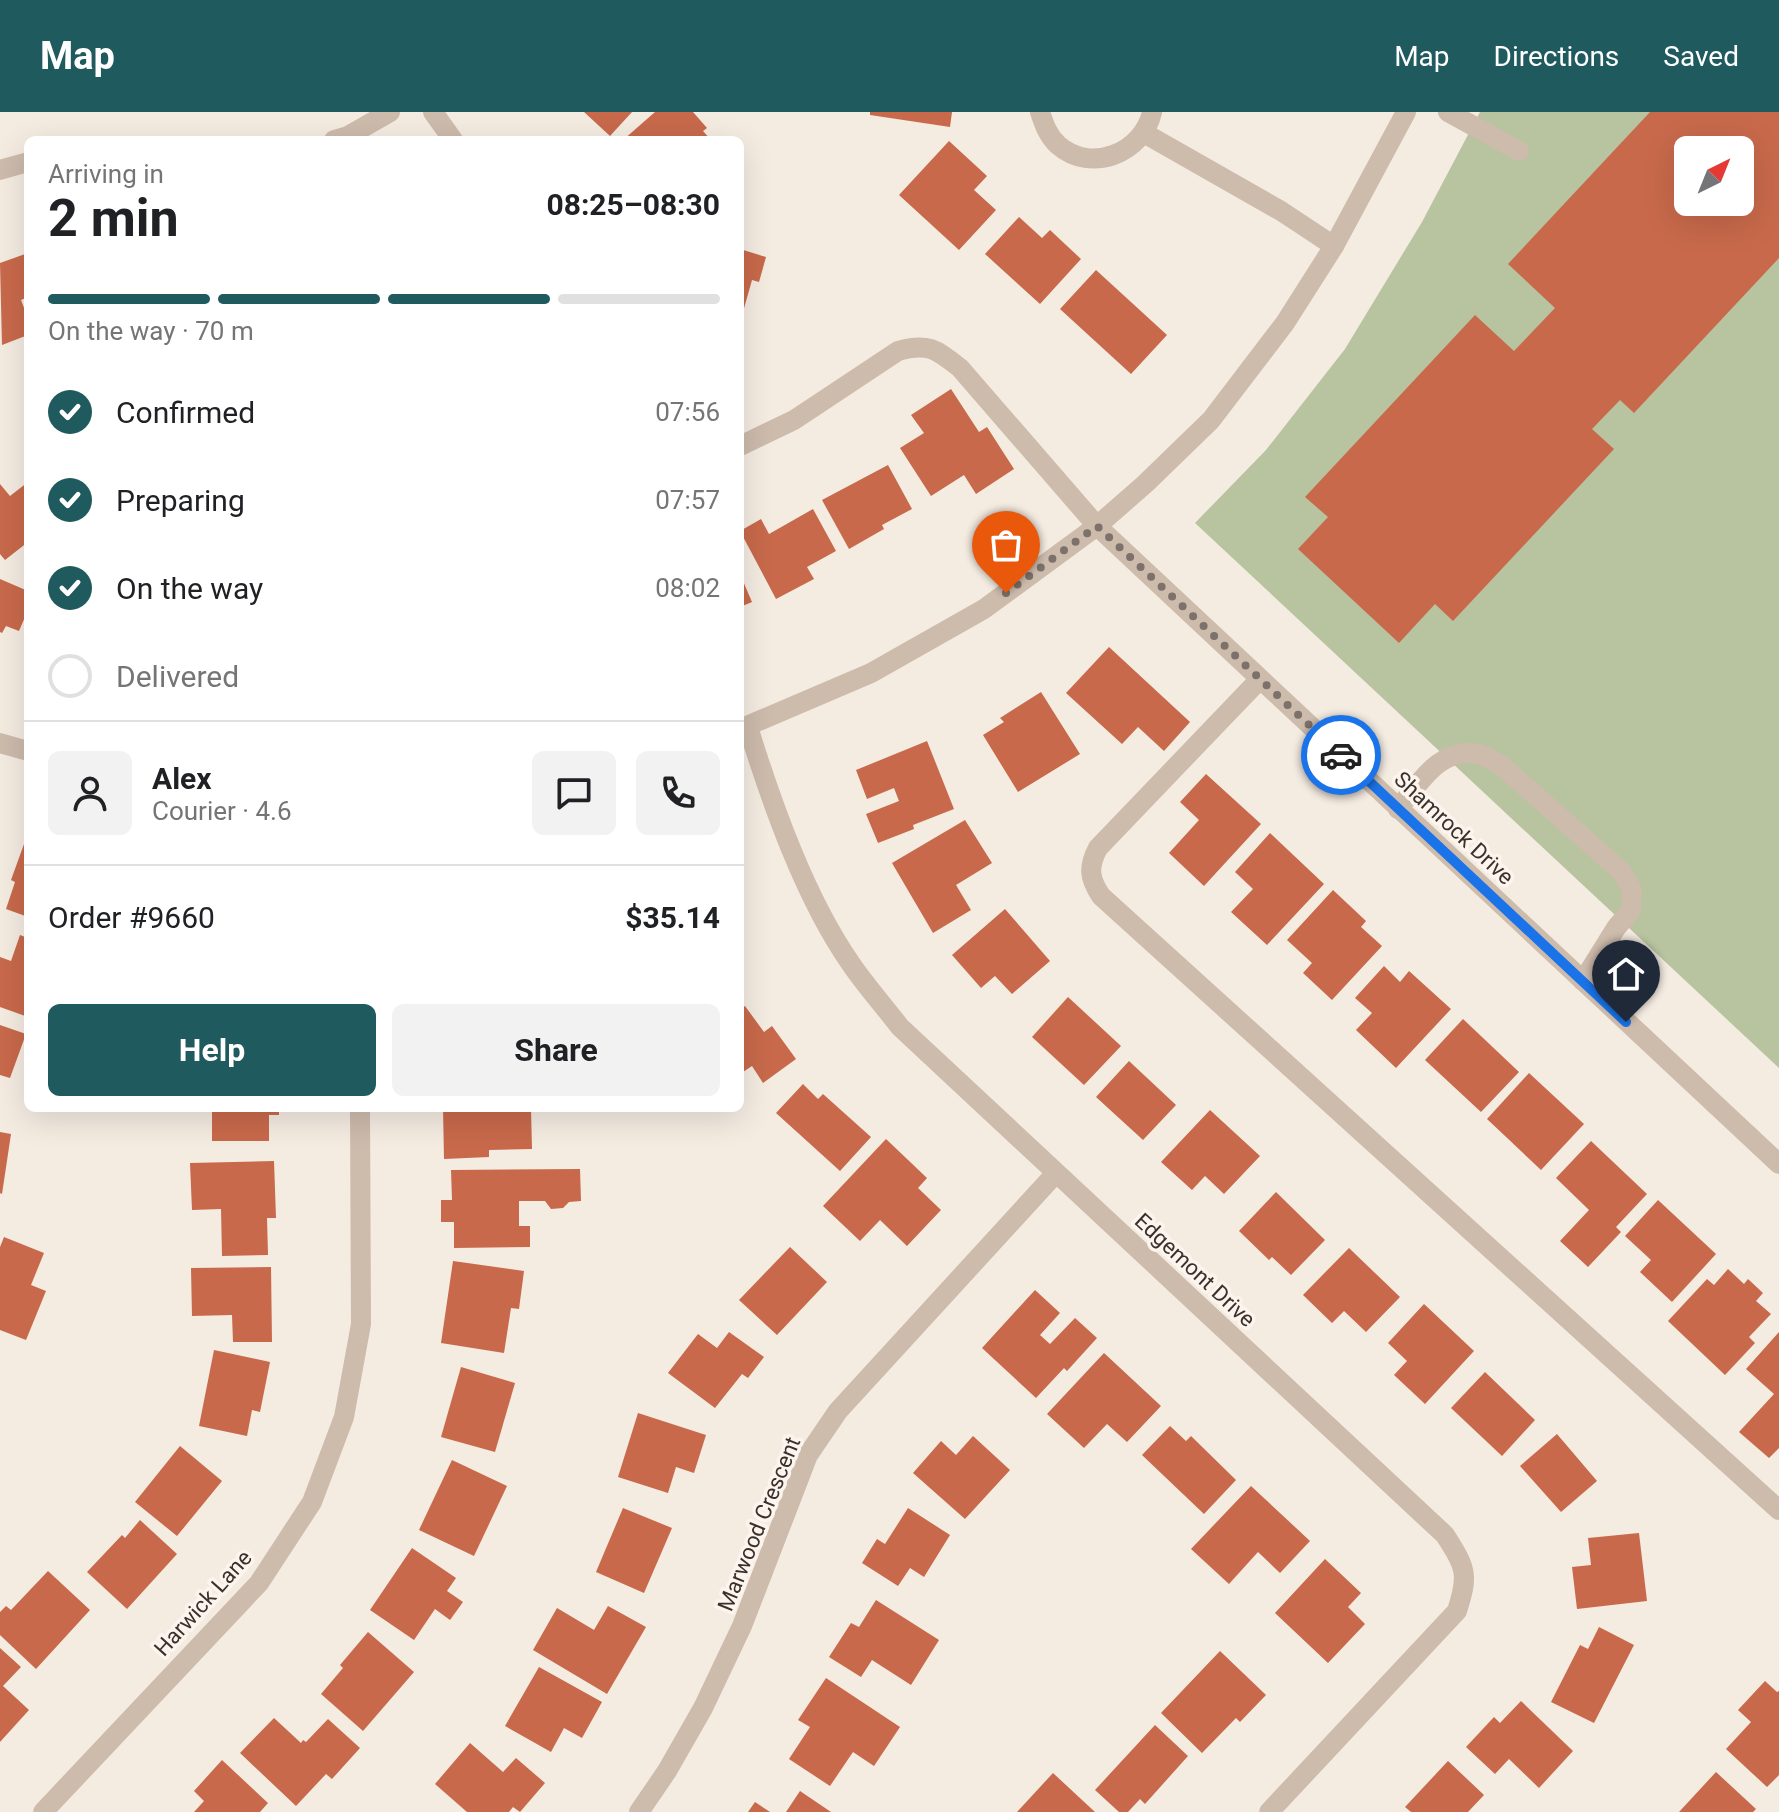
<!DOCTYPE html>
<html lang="en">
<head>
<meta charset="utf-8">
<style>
	:root { --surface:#fff; --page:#f2f2f2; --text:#202124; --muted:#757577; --line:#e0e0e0; --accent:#1f5a5e }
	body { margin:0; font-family:Roboto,sans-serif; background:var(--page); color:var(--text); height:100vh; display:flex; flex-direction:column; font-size:30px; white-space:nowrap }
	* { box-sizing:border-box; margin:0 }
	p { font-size:26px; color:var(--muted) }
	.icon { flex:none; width:44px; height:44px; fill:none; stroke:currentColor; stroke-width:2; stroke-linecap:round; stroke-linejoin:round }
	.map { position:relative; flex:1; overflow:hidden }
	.details { position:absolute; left:24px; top:24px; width:720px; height:976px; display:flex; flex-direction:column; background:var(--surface); border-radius:12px; box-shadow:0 8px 32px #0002 }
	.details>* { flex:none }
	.needle { width:52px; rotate:43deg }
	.buttons { position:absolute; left:1674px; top:24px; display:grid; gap:16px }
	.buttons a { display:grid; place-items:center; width:80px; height:80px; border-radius:12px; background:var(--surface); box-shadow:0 8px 32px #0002; font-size:40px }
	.pin { position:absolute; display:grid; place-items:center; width:68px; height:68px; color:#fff; margin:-82px -34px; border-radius:50% 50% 50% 0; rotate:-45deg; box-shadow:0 0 8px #0007 }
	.pin .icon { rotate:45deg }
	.courier { position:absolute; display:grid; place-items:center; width:80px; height:80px; margin:-40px; border:6px solid #1a73e8; border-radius:50%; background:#fff; color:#222; box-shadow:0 2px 10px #0007 }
	.summary em { font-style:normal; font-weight:700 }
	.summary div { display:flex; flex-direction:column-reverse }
	.summary { display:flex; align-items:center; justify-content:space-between; height:136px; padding:0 24px }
	h1 { font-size:52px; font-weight:700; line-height:60px }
	.bar { display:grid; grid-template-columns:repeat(4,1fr); gap:12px 8px; align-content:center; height:96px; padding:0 24px }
	.bar i { height:10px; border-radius:6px; background:var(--line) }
	.bar .active { background:var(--accent) }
	.bar p { grid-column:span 4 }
	.line { display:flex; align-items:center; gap:20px; padding:0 24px; border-top:2px solid var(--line) }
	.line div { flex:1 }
	.round { display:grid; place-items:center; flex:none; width:84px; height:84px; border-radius:12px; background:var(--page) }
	ol { padding:0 24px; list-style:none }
	li { display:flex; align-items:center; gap:24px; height:88px }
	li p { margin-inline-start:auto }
	li .icon { padding:8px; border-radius:50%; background:var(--accent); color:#fff; stroke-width:4 }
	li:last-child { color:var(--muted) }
	li i { width:44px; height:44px; border:4px solid var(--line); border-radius:50% }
	.button { display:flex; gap:16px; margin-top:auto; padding:16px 24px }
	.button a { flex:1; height:92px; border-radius:12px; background:var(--accent); color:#fff; font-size:32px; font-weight:700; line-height:92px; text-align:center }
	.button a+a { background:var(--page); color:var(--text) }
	header { display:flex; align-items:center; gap:48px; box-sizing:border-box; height:112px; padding:0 40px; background:var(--accent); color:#fff }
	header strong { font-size:38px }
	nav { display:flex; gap:44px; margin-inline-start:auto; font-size:28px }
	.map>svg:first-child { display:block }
</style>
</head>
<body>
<header>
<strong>Map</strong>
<nav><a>Map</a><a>Directions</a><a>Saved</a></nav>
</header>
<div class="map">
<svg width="1779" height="1700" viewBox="0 0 1779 1700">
	<rect width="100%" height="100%" fill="#f4ebe1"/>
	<path fill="#b8c4a0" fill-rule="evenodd" d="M1480,0h299v956l-584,-545 71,-73 79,-101 77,-127zM1688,38h52v52h-52z"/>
	<g fill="#c8694b" fill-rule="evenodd">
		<path d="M584,0h48l-22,24z"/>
		<path d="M655,0h38l14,16 -4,3 8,9h-88z"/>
		<path d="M870,0h82l-2,15 -80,-12z"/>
		<path d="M1650,0h129v146l-145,155 -14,-13 -28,29 22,20 -161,172 -18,-17 -36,39 -101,-94 30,-32 -23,-20 170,-182 39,36 41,-43 -47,-44zM1688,38h52v52h-52z"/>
		<path d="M949,29l38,35 -13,14 22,20 -37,40 -60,-55z"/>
		<path d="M1019,105l23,21 8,-8 31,29 -41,45 -55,-50z"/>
		<path d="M740,137l26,8 -7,25 -7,-2 -11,39z"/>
		<path d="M28,141v44l-7,3 7,18v17l-26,10 -2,-82z"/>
		<path d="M1096,158l71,65 -36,39 -71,-65z"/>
		<path d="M951,277l28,43 8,-5 27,42 -38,25 -12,-19 -33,21 -31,-48 24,-15 -13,-18z"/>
		<path d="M888,353l24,44 -30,16 2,4 -35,20 -27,-49z"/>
		<path d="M28,370v60l-23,18 -5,-6v-70l10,12z"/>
		<path d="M813,397l23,42 -29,16 7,12 -38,20 -36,-68 21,-12 8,15z"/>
		<path d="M740,462l12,28 -12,5z"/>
		<path d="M0,467l28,12v19l-9,21 -13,-5 -4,7 -2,-1z"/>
		<path d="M1109,535l81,75 -26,29 -26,-24 -16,17 -56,-51z"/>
		<path d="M1041,580l39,62 -62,38 -35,-57 21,-13 -4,-4z"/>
		<path d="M927,629l27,68 -41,16 1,4 -36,14 -12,-29 33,-13 -5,-13 -27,11 -11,-29z"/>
		<path d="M1206,662l55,50 -57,62 -35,-33 30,-33 -19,-18z"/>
		<path d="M965,708l27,43 -36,22 15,25 -38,23 -41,-70z"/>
		<path d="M28,721v84l-22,-8 9,-27 -4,-2z"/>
		<path d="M1270,721l54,51 -57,61 -36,-33 22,-23 -18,-17z"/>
		<path d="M1333,778l33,31 -5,6 21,19 -50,54 -29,-27 9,-10 -25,-23z"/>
		<path d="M1005,797l45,52 -38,33 -17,-18 -14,12 -29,-33z"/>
		<path d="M20,823l8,3v79l-28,-10v-50l11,4z"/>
		<path d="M1384,854l16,16 9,-11 42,38 -55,59 -40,-38 16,-17 -17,-15z"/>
		<path d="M1068,885l53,49 -37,39 -52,-48z"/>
		<path d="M745,894l19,26 8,-6 24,33 -33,24 -11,-17 -12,8v-65z"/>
		<path d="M1463,907l56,53 -38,40 -56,-52z"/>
		<path d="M0,913l26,9 -16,44 -10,-3z"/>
		<path d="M1129,949l47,44 -33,35 -47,-43z"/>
		<path d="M1529,961l55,51 -43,46 -54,-51z"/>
		<path d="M803,972l15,15 5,-5 48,43 -31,34 -64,-58z"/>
		<path d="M212,996h67v7h-10v26h-57z"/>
		<path d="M443,996h88l1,41 -43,1v7l-45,2z"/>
		<path d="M1210,998l50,46 -36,38 -19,-18 -13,14 -31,-28z"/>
		<path d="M0,1020l11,2 -9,60 -2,-1z"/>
		<path d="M886,1027l41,39 -9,10 23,22 -34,36 -27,-26 -20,21 -37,-35z"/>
		<path d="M1591,1029l56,53 -31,33 5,5 -33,35 -28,-26 29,-31 -33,-32z"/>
		<path d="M274,1049l2,57h-9l1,37 -46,1 -1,-47 -29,1 -2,-47z"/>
		<path d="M580,1057l1,32 -12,1 -6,6 -12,1 -6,-8h-26v25h11v21l-76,1v-26h-13v-22h11l-1,-30z"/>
		<path d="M1276,1080l49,48 -34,35 -19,-18 -3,3 -30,-29z"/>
		<path d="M1658,1088l58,54 -44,48 -32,-30 11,-12 -26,-24z"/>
		<path d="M4,1125l40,16 -13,32 15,6 -20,49 -26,-10v-83z"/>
		<path d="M790,1135l37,35 -50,53 -38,-35z"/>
		<path d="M1349,1136l51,49 -34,35 -22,-21 -12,12 -29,-28z"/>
		<path d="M453,1149l71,10 -5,38 -8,-1 -7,45 -63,-10z"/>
		<path d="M271,1155l1,75h-39l-1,-27 -40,1 -1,-48z"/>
		<path d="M1728,1157l16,15 4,-5 15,14 -7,8 15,13 -22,23 6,6 -30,32 -57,-54 39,-42 7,6z"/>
		<path d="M1035,1178l25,23 -20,22 10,9 25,-26 22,20 -30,33 -3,-3 -28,30 -54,-50z"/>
		<path d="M1424,1192l50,47 -49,53 -31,-29 13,-14 -19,-18z"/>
		<path d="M729,1220l35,25 -16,21 -6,-4 -27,34 -47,-35 30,-39 19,14z"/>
		<path d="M1779,1220v116l-10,10 -30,-26 35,-38 -28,-25z"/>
		<path d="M214,1238l56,12 -10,50 -8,-2 -5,26 -48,-10z"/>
		<path d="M1104,1241l57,53 -34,36 -20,-18 -23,24 -37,-34z"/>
		<path d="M461,1255l54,16 -20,69 -54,-15z"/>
		<path d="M1485,1260l50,48 -33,36 -51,-48z"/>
		<path d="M638,1301l68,22 -12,38 -18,-6 -8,26 -50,-16z"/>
		<path d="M1170,1314l16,15 5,-5 45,44 -32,34 -62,-59z"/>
		<path d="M1557,1322l40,47 -36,31 -41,-46z"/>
		<path d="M973,1324l37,34 -45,49 -52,-46 28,-32 15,14z"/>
		<path d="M180,1334l42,35 -45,55 -42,-34z"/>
		<path d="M452,1348l55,26 -33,70 -55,-26z"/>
		<path d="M1251,1374l59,55 -30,32 -22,-21 -29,32 -38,-35z"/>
		<path d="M623,1396l49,20 -28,65 -48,-21z"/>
		<path d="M908,1396l42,27 -26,42 -14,-9 -12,18 -36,-23 15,-24 8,5z"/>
		<path d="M140,1408l37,34 -50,55 -40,-37 35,-37 3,3z"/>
		<path d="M1639,1421l8,68 -70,8 -5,-42 19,-2 -3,-27z"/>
		<path d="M412,1436l44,30 -9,13 16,11 -13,18 -15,-11 -21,31 -44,-30z"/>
		<path d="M1325,1447l36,34 -13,14 17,17 -37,39 -53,-50z"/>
		<path d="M48,1459l42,39 -54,59 -36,-34v-23l6,-6 5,4z"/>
		<path d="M876,1488l63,40 -28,45 -39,-25 -11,17 -32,-20 22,-34 8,4z"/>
		<path d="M608,1494l38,21 -39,67 -74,-44 24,-42 37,22z"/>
		<path d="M1599,1515l35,18 -40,78 -43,-21 29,-57 8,4z"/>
		<path d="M368,1520l46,40 -51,59 -42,-37 22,-26 -3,-3z"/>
		<path d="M0,1536l21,19 -18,19 26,24 -29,32z"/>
		<path d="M1220,1539l46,44 -26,27 -4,-4 -34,35 -41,-40z"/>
		<path d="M539,1555l63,35 -20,36 -18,-10 -13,24 -46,-26z"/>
		<path d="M826,1566l74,49 -26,39 -21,-14 -23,34 -41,-27 21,-32 -12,-7z"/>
		<path d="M1765,1569l12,11 2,-1v84l-12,12 -41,-38 25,-27 -13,-12z"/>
		<path d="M1521,1589l52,50 -34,37 -30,-29 -14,15 -29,-27 28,-30 6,6z"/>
		<path d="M274,1606l27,25 2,-3 3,2 22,-23 32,29 -28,31 -6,-5 -30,32 -56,-53z"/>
		<path d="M1155,1613l33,31 -43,48 -5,-5 -12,13h-9l-24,-22z"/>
		<path d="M470,1631l33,29 13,-14 29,25 -25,29 -7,-5 -4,5h-42l-32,-28z"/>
		<path d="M222,1648l46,43 -8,9h-66l10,-11 -10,-10z"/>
		<path d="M1448,1649l36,34 -16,17h-57l-6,-5z"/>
		<path d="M1716,1660l40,37 -3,3h-74z"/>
		<path d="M1053,1661l42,39h-78z"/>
		<path d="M800,1679l31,21h-45z"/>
		<path d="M755,1690l15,10h-22z"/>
	</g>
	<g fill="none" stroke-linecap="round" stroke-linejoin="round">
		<g stroke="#cdbbac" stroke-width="20">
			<path d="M1448,0l71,39"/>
			<path d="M740,334l54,-26 104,-69c30,-9 39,-1 62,17l137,158"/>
			<path d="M1260,567l-162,169c-10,19 -9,30 3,48l678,614"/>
			<path d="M1398,697c21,-25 42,-63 80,-55 7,1 16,8 23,11l120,106 11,19 -1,20 -15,18 -33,53"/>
		</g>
		<g stroke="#cdbbac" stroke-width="20">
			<path d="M433,0l20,28"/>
			<path d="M1040,0c4,12 8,24 18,33 33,29 85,8 94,-33"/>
			<path d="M1144,21l137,78 53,35"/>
			<path d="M334,28l14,-4 42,-24"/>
			<path d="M0,58l28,-8"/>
			<path d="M1097,414l682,638"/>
			<path d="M748,615c24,77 57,171 103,237 15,22 33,42 49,63l545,508c21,33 24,39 12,76l-188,201"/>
			<path d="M43,1700l216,-229 53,-81 32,-85 17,-93 -1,-216"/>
			<path d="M639,1700l28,-41 36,-63 39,-82 66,-171 30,-44 218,-238"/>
		</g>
		<g stroke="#cdbbac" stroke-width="20">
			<path d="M740,617l131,-56 113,-64 113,-83 48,-42 66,-64 74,-97 49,-77 72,-134"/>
			<path d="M0,631l28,8"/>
		</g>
	</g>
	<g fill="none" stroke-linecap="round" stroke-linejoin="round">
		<path stroke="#7c716b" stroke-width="8" stroke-dasharray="0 14.4" d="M1006,481l91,-67 244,229"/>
		<path stroke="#1a73e8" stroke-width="10" d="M1341,643l285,267"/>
	</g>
	<g text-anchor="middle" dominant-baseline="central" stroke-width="7" stroke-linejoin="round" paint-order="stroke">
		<g font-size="22" fill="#3b302b" stroke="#fbf5ee">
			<text transform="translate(1454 716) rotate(43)">Shamrock Drive</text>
			<text transform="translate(1195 1158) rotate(43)">Edgemont Drive</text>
			<text transform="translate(759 1412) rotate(-68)">Marwood Crescent</text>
			<text transform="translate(203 1491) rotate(-48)">Harwick Lane</text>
		</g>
	</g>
</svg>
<div class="buttons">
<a><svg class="needle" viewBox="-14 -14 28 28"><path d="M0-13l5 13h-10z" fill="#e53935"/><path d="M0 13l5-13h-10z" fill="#757577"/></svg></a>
</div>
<div class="pin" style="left:1006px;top:481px;background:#ea580c"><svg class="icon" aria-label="bag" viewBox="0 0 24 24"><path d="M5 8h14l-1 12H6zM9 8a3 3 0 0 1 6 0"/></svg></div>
<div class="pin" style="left:1626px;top:910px;background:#1f2937"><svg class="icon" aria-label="home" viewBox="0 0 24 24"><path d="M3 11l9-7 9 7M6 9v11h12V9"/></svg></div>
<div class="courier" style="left:1341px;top:643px"><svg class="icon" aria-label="car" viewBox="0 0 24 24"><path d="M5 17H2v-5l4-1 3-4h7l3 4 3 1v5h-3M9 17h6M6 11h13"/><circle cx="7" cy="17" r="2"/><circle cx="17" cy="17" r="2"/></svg></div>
<section class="details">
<div class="summary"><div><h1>2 min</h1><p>Arriving in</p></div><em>08:25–08:30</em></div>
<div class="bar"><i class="active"></i><i class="active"></i><i class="active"></i><i></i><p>On the way · 70 m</p></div>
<ol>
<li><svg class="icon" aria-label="check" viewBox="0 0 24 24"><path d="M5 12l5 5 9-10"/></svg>Confirmed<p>07:56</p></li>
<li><svg class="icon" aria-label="check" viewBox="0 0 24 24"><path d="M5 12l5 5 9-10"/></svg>Preparing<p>07:57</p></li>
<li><svg class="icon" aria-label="check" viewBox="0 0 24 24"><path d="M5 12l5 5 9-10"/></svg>On the way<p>08:02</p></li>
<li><i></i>Delivered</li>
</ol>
<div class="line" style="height:144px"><a class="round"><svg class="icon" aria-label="person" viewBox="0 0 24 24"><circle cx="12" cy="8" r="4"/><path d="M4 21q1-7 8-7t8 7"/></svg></a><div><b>Alex</b><p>Courier · 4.6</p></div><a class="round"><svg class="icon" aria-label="chat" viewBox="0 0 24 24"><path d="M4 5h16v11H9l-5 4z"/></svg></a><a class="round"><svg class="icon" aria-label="phone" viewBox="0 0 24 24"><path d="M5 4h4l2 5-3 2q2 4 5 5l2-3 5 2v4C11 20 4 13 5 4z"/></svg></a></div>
<div class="line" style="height:104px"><div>Order #9660</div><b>$35.14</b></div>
<div class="button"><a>Help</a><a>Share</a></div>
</section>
</div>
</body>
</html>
